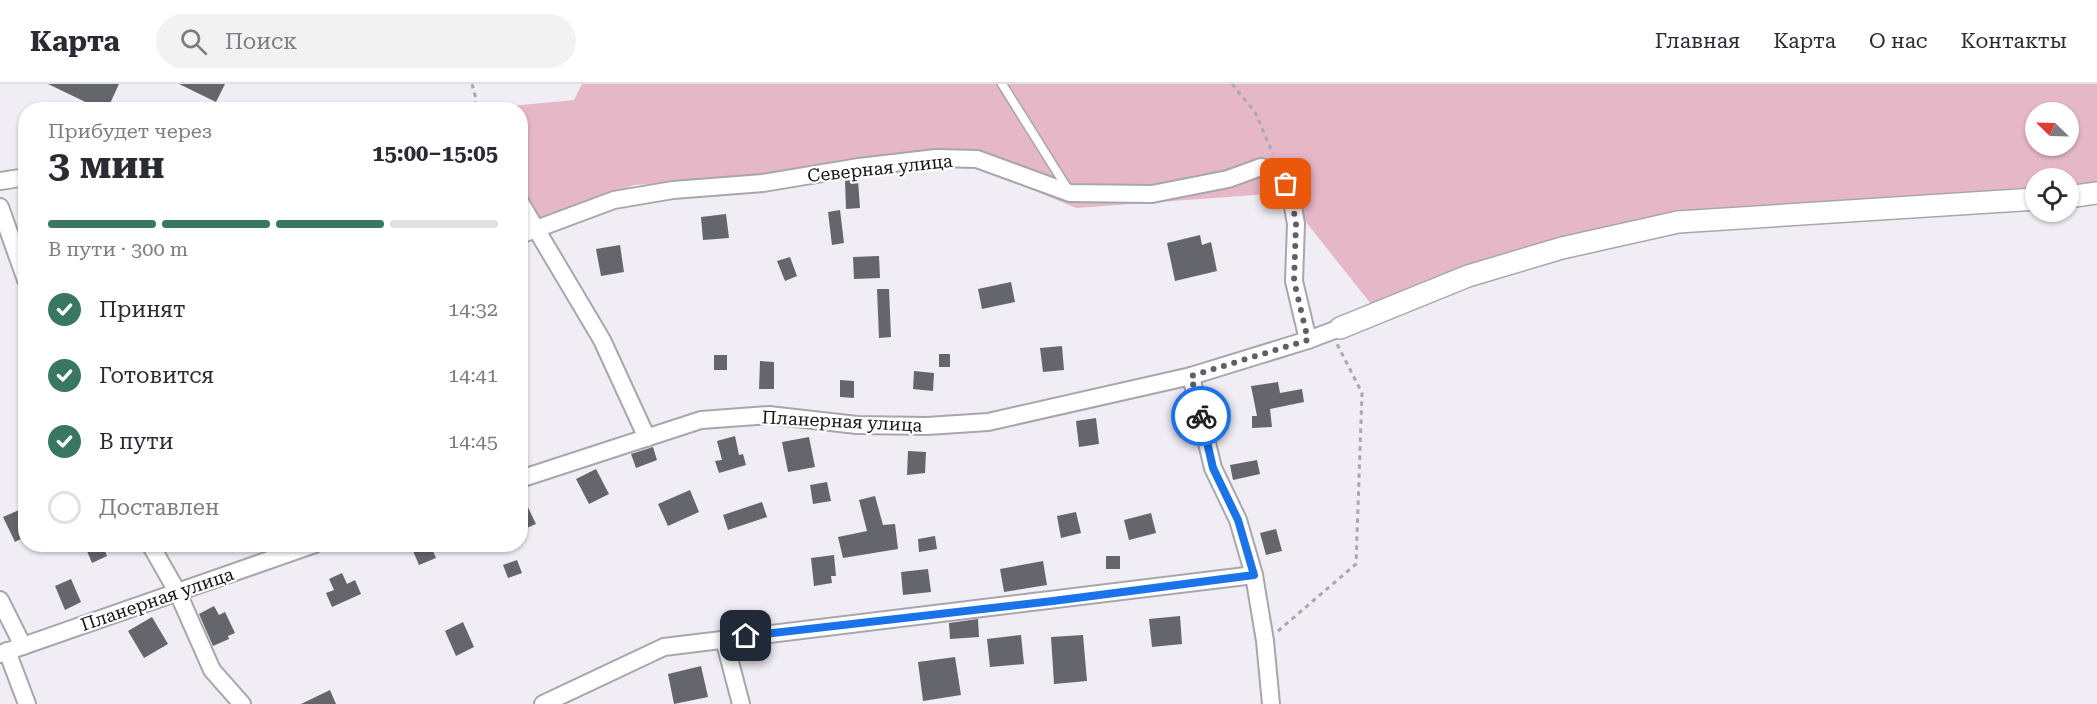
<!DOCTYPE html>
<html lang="ru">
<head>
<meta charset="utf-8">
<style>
	:root { --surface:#fff; --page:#f2f2f3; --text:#2b2b33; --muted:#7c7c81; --line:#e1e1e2; --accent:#397763 }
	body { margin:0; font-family:"Roboto Serif",serif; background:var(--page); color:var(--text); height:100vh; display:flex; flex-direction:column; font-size:22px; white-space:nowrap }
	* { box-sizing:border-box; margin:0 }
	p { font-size:20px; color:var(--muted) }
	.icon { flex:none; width:33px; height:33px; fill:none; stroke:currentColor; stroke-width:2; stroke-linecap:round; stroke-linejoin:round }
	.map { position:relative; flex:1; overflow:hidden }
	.side { position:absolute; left:18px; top:18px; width:510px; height:450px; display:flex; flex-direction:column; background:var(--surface); border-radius:24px; box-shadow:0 2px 4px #0004 }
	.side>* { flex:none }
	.needle { width:39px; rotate:293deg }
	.buttons { position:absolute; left:2025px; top:18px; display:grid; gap:12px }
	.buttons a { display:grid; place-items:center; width:54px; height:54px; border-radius:50%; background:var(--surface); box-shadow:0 2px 4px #0004; font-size:30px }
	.pin { position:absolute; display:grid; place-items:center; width:51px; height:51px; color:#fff; margin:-26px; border-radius:12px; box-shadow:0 3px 9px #0006 }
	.courier { position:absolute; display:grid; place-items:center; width:60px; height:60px; margin:-30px; border:4px solid #1a73e8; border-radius:50%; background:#fff; color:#222; box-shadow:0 2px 8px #0007 }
	.head em { font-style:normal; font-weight:700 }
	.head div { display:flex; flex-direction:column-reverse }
	.head { display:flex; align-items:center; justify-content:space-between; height:102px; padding:0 30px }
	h1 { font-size:39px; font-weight:700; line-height:45px }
	.bar { display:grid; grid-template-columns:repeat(4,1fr); gap:9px 6px; align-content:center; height:72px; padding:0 30px }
	.bar i { height:8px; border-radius:4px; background:var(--line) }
	.bar .on { background:var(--accent) }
	.bar p { grid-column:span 4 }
	ol { padding:0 30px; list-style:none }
	li { display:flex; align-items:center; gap:18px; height:66px }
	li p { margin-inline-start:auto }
	li .icon { padding:6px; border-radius:50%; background:var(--accent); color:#fff; stroke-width:4 }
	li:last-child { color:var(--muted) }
	li i { width:33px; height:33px; border:3px solid var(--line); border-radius:50% }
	header { display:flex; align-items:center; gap:36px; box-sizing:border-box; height:84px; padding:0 30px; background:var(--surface); border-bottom:2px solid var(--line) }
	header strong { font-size:28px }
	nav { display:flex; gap:33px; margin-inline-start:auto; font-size:21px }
	.search { width:420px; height:54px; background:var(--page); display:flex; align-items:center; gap:15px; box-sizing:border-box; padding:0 21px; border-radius:33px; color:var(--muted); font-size:22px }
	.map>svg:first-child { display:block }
</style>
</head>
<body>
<header>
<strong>Карта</strong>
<div class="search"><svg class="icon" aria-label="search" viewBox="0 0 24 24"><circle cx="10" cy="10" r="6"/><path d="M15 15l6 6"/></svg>Поиск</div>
<nav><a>Главная</a><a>Карта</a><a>О нас</a><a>Контакты</a></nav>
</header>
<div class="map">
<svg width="2097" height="620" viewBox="0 0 2097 620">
	<rect width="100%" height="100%" fill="#f0edf5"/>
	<path fill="#e6b8c7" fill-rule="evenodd" d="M582,0h1515v102l-28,3 -1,-11h-32l-1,12 -300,17 -136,24 -136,39 -92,34 -88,-111 -207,15 -64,-27 4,-14 -35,-12 -224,23 -123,7 -96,35 -17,-29 -1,-81 -40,-1 94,-9zM2036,28h32v34h-32z"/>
	<g fill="#64666c">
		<path d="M48,0h71l-12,26h-5z"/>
		<path d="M179,0h46l-9,18z"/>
		<path d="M845,96h13l2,28 -14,1z"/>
		<path d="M840,126l4,33 -12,2 -4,-33z"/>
		<path d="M726,130l3,24 -26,2 -2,-23z"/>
		<path d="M1200,151l2,10 9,-3 6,29 -42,10 -8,-38z"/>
		<path d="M620,161l4,27 -23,4 -5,-27z"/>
		<path d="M879,172l1,22 -26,1 -1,-22z"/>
		<path d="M790,173l7,19 -12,5 -8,-20z"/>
		<path d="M1011,198l4,20 -33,7 -4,-20z"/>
		<path d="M877,205h12l2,48 -12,1z"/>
		<path d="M1062,262l2,24 -21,2 -3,-24z"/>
		<rect x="939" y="270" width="11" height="13"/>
		<rect x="714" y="271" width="13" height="15"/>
		<path d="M760,277l14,1v27h-15z"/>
		<path d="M914,287l20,2 -1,18 -20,-2z"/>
		<path d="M840,296l14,1v17l-14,-1z"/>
		<path d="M1278,298l2,11 22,-4 2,13 -34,7 2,18 -20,1v-12h5l-6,-30z"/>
		<path d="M1096,334l3,26 -20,3 -3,-26z"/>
		<path d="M735,352l4,19 4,-1 3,11 -27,8 -4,-12 7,-1 -5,-19z"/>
		<path d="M809,353l6,30 -27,5 -6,-30z"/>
		<path d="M653,363l4,13 -21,8 -5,-14z"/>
		<path d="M908,367l18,1 -1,21 -18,2z"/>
		<path d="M1257,376l3,14 -27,6 -3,-15z"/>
		<path d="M596,385l13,25 -20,10 -13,-25z"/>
		<path d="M827,398l4,19 -18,3 -3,-19z"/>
		<path d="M690,406l9,22 -31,14 -10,-22z"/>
		<path d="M520,407l16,33 -16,7z"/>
		<path d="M875,412l8,29 12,-1 3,25 -55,9 -5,-21 29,-6 -8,-31z"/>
		<path d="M762,418l5,15 -39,13 -5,-15z"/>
		<path d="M26,423v29l-11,6 -12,-25z"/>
		<path d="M1076,428l5,21 -20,5 -4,-22z"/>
		<path d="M1151,429l5,20 -27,7 -5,-20z"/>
		<path d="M1276,445l6,22 -16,4 -6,-22z"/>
		<path d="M935,452l2,13 -18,3 -1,-13z"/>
		<path d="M84,460h18l5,12 -15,7z"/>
		<path d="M410,460h20l6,14 -17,7z"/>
		<path d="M834,471l2,21h-5l1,7 -18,3 -3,-28z"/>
		<rect x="1106" y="472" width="14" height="13"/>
		<path d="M517,476l5,13 -14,5 -5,-13z"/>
		<path d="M1043,477l4,24 -43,7 -4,-23z"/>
		<path d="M928,485l3,23 -28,3 -2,-23z"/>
		<path d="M342,489l5,11 8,-4 6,14 -29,13 -6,-14 8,-3 -5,-11z"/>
		<path d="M71,495l10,23 -16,8 -10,-24z"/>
		<path d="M214,522l5,9 6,-3 10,21 -7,3 1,3 -16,7 -14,-32z"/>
		<path d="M1180,532l2,28 -30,3 -3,-28z"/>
		<path d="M152,533l16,27 -24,14 -16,-27z"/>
		<path d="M978,535l1,18 -29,2 -1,-16z"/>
		<path d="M463,538l11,25 -18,9 -11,-25z"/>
		<path d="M1021,551l3,29 -34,3 -3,-28z"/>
		<path d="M1083,551l4,46 -33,3 -3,-47z"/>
		<path d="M955,573l6,38 -38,6 -5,-39z"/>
		<path d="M701,582l7,31 -34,7 -6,-30z"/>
		<path d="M330,606l6,14h-35z"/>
	</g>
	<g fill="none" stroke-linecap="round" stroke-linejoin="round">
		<defs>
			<path id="service" d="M1002,0l67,107"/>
			<g id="minor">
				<path d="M1,97l25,-4"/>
				<path d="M520,118l82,138 45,98"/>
				<path d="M0,123l26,73"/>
				<path d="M520,151l94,-35 59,-10 90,-7 96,-16 77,-9 41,1 93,34 82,1 76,-15 33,-12 20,6 10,22 5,29 -2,57 14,59"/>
				<path d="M1191,292l22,92 25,52 16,55 11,66 6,63"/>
				<path d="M520,395l181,-59 68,-5 88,10 70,1 61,-4 203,-46 117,-36 32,-12"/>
				<path d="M150,460l28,49 34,77 30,34"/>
				<path d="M0,516l23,46"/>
				<path d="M724,555l17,65"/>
				<path d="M7,567l20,53"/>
				<path d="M0,570l315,-110"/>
				<path d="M543,620l121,-57 590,-72"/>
			</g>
			<g id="tertiary">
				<path d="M2068,113l29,-4"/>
				<path d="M1340,244l128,-52 94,-28 116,-26 358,-23"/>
			</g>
		</defs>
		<use href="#service" stroke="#a8a6ad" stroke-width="11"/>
		<use href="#minor" stroke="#a8a6ad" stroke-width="20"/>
		<use href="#tertiary" stroke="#a8a6ad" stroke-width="24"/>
		<g stroke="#aaa8ae" stroke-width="3" stroke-dasharray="4.5 4.5" stroke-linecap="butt">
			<path d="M472,0l4,15 -2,11"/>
			<path d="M1232,0l23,28 18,42"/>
			<path d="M1278,547l78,-67 6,-171 -25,-49"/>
		</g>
		<use href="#service" stroke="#fff" stroke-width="8"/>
		<use href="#minor" stroke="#fff" stroke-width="16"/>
		<use href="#tertiary" stroke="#fff" stroke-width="21"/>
	</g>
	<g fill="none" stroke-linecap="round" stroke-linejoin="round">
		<path stroke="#615f64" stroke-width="6" stroke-dasharray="0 10.8" d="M1201,332l-10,-40 117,-36 -14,-59 2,-57 -5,-29 -5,-11"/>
		<path stroke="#1a73e8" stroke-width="8" d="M746,552l307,-35 201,-26 -16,-55 -25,-52 -12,-52"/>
	</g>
	<g text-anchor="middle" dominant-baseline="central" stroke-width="4.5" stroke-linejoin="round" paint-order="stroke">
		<g font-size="18" fill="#141316" stroke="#fff">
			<text transform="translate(880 84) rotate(-6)">Северная улица</text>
			<text transform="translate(842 337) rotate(3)">Планерная улица</text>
			<text transform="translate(157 515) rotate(-19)">Планерная улица</text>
		</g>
	</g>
</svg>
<div class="buttons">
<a><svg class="needle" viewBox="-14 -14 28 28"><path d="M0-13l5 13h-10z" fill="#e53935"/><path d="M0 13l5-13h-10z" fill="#7c7c81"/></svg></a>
<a><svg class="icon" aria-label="locate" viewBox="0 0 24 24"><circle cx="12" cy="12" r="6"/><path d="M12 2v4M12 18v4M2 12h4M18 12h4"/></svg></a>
</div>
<div class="pin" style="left:1286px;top:100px;background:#ea580c"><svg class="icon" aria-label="bag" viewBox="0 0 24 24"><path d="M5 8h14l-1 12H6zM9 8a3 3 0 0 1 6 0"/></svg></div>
<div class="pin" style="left:746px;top:552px;background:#1f2937"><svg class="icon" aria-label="home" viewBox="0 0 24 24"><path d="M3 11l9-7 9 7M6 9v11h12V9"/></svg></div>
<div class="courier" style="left:1201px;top:332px"><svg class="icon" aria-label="bike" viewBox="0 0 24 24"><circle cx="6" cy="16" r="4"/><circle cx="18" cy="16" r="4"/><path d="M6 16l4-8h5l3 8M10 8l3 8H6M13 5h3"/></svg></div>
<section class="side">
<div class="head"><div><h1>3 мин</h1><p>Прибудет через</p></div><em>15:00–15:05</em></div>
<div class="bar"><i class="on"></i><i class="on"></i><i class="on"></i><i></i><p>В пути · 300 m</p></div>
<ol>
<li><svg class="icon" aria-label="check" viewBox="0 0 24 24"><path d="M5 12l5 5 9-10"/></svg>Принят<p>14:32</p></li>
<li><svg class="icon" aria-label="check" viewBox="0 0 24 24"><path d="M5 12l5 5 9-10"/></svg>Готовится<p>14:41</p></li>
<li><svg class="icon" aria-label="check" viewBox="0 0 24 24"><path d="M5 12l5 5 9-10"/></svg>В пути<p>14:45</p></li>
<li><i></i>Доставлен</li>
</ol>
</section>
</div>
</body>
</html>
